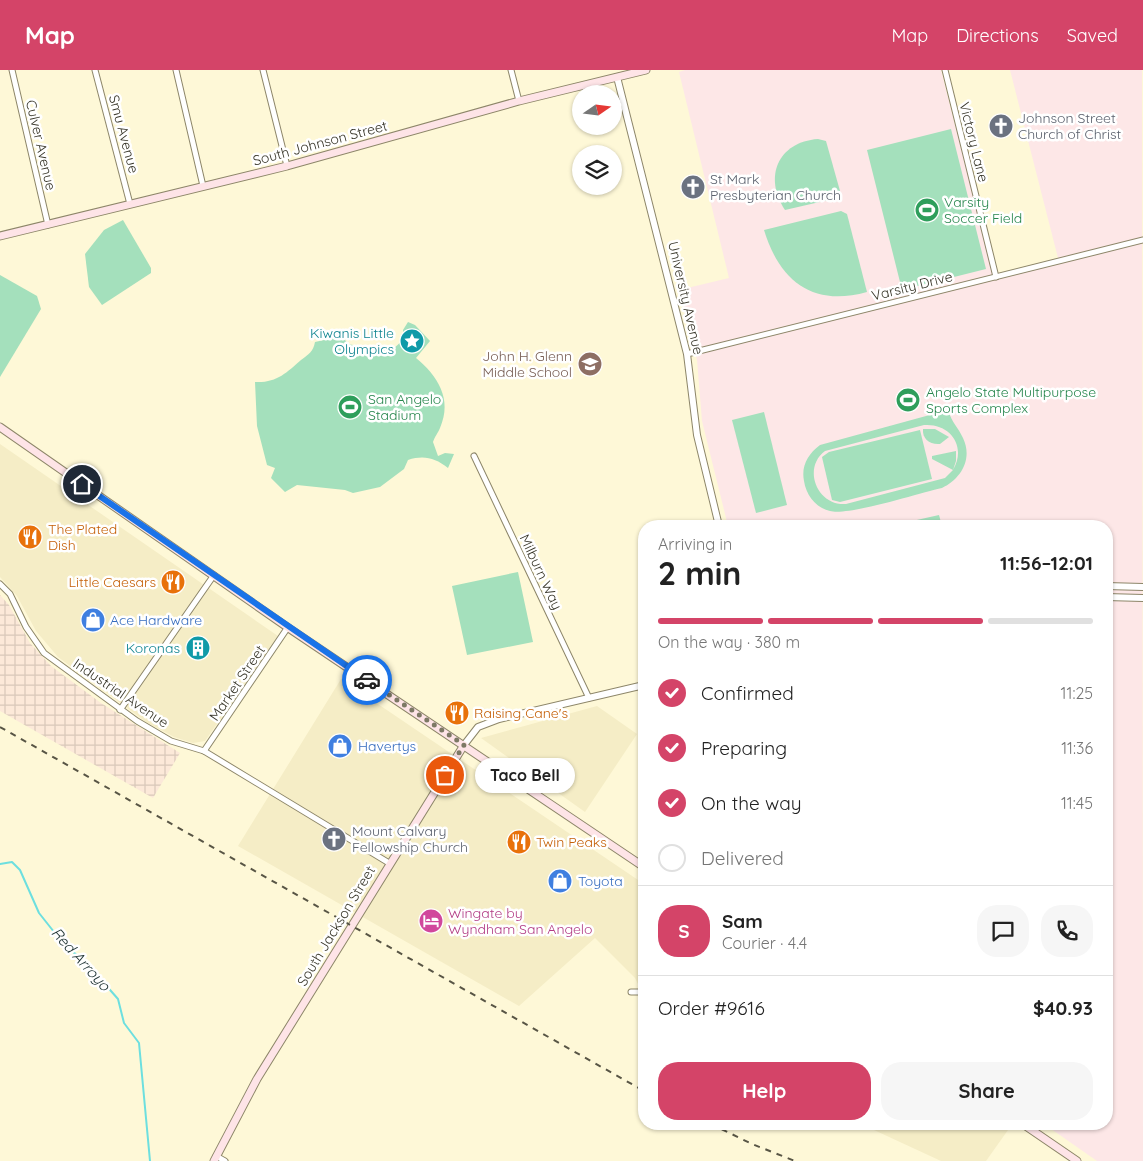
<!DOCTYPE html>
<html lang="en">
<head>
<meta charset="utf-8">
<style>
	:root { --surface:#fff; --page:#f6f6f6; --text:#222; --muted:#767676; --line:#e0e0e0; --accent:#d44468 }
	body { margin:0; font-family:Quicksand,sans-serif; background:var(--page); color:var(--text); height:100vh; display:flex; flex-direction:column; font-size:19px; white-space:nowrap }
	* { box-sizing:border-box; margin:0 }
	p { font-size:16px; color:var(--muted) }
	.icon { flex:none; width:28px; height:28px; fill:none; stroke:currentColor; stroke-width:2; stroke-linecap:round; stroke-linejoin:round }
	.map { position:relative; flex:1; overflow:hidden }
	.sheet { position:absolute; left:638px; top:450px; width:475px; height:610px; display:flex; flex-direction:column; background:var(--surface); border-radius:20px; box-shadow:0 1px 4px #0004 }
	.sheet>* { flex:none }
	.needle { width:32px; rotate:76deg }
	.tools { position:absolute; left:572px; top:15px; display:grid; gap:10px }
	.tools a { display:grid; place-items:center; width:50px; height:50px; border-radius:50%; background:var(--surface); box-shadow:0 1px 4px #0004; font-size:25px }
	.pin { position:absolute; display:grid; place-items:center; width:42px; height:42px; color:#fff; margin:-21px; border:2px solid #fff; border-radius:50%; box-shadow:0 1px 5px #0007 }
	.courier { position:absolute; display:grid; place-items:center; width:50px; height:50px; margin:-25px; border:4px solid #1a73e8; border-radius:50%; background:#fff; color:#222; box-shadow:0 1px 6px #0007 }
	.bubble { position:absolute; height:35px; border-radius:18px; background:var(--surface); box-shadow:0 1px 4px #0004; font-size:16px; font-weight:700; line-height:35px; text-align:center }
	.headline em { font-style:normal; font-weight:700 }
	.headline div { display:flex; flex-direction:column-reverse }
	.headline { display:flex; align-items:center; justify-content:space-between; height:85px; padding:0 20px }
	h1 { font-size:32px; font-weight:700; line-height:38px }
	.bar { display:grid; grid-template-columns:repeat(4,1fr); gap:8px 5px; align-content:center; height:60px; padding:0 20px }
	.bar i { height:6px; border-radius:4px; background:var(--line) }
	.bar .selected { background:var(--accent) }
	.bar p { grid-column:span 4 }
	.line { display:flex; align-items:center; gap:12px; padding:0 20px; border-top:1px solid var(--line) }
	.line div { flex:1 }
	.round { display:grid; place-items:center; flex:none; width:52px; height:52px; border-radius:20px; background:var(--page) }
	ol { padding:0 20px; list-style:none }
	li { display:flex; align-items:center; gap:15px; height:55px }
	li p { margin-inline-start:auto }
	li .icon { padding:5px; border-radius:50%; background:var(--accent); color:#fff; stroke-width:4 }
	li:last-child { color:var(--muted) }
	li i { width:28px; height:28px; border:2px solid var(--line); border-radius:50% }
	.primary-button { display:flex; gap:10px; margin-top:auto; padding:10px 20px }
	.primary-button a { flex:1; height:58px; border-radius:20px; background:var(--accent); color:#fff; font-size:20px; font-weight:700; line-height:58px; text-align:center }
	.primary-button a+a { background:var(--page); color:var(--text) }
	header { display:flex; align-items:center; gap:30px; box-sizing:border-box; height:70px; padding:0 25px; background:var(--accent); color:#fff }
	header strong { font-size:24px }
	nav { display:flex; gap:28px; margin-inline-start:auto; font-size:18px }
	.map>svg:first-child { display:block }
</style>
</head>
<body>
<header>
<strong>Map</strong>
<nav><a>Map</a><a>Directions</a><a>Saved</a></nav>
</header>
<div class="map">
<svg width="1143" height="1091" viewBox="0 0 1143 1091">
	<defs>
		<pattern id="industrial-grid" width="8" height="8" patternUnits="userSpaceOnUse" patternTransform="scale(1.25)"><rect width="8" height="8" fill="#fce9d9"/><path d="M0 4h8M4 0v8" fill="none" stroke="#d9c8ba"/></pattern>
	</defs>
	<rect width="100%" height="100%" fill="#fef8d7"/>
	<g fill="#f5edc6">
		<path d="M0,374l278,192 -73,105 -12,2 -19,-6 -28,-15 -88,-65 -22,-26 -19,-35 -17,-19z"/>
		<path d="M341,609l303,205v112l-9,-18 -40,-40 -76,68 -281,-160z"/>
		<path d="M597,636l40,28 -52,78 -104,-74z"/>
		<path d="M861,1054h137l10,6 -22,31h-45z"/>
	</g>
	<path fill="url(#industrial-grid)" d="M0,525l9,10 21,38 21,23 50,37 79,50 -27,45 -153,-87z"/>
	<path fill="#fde7e7" d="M685,0h256l52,205 65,-17 -48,-188h132l1,1091h-46l-53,-37h62v-598h-378l-26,-105 -5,-61 -18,-70 50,-12 -50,-206z"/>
	<g fill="#a4e0bc" fill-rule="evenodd">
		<path d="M951,59l35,140 -84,21 -35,-140z"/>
		<path d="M818,69l8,2 14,50 -3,7 -52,12c-22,-33 -7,-68 33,-71z"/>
		<path d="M841,141l6,3 20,78c-54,15 -87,-10 -103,-62z"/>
		<path d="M123,150l28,48v5l-49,32 -13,-18 -4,-33 19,-24z"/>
		<path d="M0,205l37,21 4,13 -41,68z"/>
		<path d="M408,252l7,3 15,16 -14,17c21,17 37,41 24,70 -2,5 -5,8 -7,14l5,14 7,-3 9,1 -6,14c-13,-10 -24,-13 -40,-8l-4,9 -24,18 -27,6 -8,-3 -48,-5 -12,7 -14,-14 4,-10 -8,-3 -10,-39 -2,-44c22,1 31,-9 46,-22 8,-6 12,-8 14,-18l27,-6 6,8 30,6h14l11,-10v-10z"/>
		<path d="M948,340c4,13 10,17 15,28 10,21 -2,41 -21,50 -23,5 -93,28 -112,23 -14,-3 -24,-16 -26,-30 -3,-15 4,-27 16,-36zM924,355c26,-2 43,21 29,45l3,-9v-10l-24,5v3l21,11 -8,8 -99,26c-29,2 -44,-36 -21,-53z"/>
		<path d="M764,342l23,93 -31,8 -24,-93z"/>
		<path d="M923,359h12l14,8 -9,7c-10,1 -18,-5 -17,-15z"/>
		<path d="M920,360l12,49 -92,23 -8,-2 -10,-43 7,-5z"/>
		<path d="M939,445l3,11h-52z"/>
		<path d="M518,502l15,70 -66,13 -15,-69z"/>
	</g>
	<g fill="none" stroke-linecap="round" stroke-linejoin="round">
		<path stroke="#6ddfdf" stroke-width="2" d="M0,794l12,-2 8,8 19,43 23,29 27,24 29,33 6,24 15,20 11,118"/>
		<defs>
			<g id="minor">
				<path d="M12,0l36,155"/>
				<path d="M95,0l35,134"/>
				<path d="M176,0l27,116"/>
				<path d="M263,0l24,96"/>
				<path d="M511,0l8,31"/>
				<path d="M945,0l51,207"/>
				<path d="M687,284l456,-114"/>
				<path d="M474,386l115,242"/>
				<path d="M0,514l10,10 16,33 18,26 93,68 34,20 33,10 185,112"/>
				<path d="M120,640l94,-135"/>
				<path d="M204,681l84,-124"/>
				<path d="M631,922h13"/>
				<path d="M216,1086l9,5"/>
			</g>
			<g id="tertiary">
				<path d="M617,7l70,277 10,81 22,91"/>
				<path d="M1106,516l37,1"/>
				<path d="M1106,527l37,1"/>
				<path d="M464,675l14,-18 21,-8 145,-34"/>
			</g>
			<g id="secondary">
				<path d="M0,166l287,-70 232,-65 127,-31"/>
				<path d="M0,357l290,202 354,238"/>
				<path d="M1023,1054l54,37"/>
				<path d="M214,1091l43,-82 207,-334"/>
			</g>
		</defs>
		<use href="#minor" stroke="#8d8669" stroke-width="7"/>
		<use href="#tertiary" stroke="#8d8669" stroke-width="8"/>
		<use href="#secondary" stroke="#8d8669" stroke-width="9"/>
		<use href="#minor" stroke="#fff" stroke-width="5"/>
		<use href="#tertiary" stroke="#fff" stroke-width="6"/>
		<use href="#secondary" stroke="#fee4e7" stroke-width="7"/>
		<g stroke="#585545" stroke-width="2" stroke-dasharray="6 6" stroke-linecap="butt">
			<path d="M0,657l644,364"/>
			<path d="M711,1054l41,20 43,17"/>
		</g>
	</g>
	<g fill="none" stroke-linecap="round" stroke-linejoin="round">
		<path stroke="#7d7965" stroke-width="5" stroke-dasharray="0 9" d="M367,610l97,65 -19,30"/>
		<path stroke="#1a73e8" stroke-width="6" d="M82,414l285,196"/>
	</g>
	<defs>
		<symbol id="church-disc" viewBox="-11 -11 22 22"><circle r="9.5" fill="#6b7280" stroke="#fff"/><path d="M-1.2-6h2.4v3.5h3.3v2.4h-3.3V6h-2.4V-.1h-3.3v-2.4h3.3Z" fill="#fff"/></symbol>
		<symbol id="stadium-disc" viewBox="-11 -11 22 22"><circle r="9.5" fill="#2e9e5b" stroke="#fff"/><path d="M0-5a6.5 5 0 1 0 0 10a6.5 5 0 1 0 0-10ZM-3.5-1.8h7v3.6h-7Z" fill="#fff"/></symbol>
		<symbol id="sight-disc" viewBox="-11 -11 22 22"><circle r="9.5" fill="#0f9aa8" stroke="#fff"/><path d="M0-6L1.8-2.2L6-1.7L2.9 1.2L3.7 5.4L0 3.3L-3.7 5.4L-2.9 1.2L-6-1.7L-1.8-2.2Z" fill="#fff"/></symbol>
		<symbol id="school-disc" viewBox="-11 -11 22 22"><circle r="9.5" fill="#8d6e63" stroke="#fff"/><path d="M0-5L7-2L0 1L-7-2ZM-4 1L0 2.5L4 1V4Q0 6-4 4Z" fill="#fff"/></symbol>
		<symbol id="restaurant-disc" viewBox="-11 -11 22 22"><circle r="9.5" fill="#e8710a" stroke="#fff"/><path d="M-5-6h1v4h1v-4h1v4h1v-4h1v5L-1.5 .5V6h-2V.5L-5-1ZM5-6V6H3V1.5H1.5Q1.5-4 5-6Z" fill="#fff"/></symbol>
		<symbol id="shop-disc" viewBox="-11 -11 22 22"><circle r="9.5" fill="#3f7fe0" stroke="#fff"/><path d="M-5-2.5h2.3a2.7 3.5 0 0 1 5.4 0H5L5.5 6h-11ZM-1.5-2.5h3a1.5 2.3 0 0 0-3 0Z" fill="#fff"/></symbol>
		<symbol id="building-disc" viewBox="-11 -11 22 22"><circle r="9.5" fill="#0f9aa8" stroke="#fff"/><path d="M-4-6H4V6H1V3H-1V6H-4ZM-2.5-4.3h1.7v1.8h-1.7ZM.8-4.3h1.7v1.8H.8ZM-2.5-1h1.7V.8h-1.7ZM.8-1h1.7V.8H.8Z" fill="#fff"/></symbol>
		<symbol id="hotel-disc" viewBox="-11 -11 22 22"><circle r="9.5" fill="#d1479c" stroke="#fff"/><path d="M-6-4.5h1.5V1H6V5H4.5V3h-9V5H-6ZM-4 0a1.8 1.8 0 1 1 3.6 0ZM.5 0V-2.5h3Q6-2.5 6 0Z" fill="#fff"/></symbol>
	</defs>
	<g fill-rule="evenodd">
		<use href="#church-disc" x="987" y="42" width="28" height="28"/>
		<use href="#church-disc" x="679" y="103" width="28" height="28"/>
		<use href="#stadium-disc" x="913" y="126" width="28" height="28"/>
		<use href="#sight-disc" x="398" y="257" width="28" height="28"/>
		<use href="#school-disc" x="576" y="280" width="28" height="28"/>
		<use href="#stadium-disc" x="894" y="316" width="28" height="28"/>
		<use href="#stadium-disc" x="336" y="323" width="28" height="28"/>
		<use href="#restaurant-disc" x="16" y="453" width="28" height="28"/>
		<use href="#restaurant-disc" x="159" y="498" width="28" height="28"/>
		<use href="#shop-disc" x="79" y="536" width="28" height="28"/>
		<use href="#building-disc" x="184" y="564" width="28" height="28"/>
		<use href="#restaurant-disc" x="443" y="629" width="28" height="28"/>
		<use href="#shop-disc" x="326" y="662" width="28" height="28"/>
		<use href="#church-disc" x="320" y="755" width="28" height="28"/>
		<use href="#restaurant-disc" x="505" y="758" width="28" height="28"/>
		<use href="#shop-disc" x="546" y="797" width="28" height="28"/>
		<use href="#hotel-disc" x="417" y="837" width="28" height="28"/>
	</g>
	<g text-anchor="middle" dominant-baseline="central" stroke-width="5" stroke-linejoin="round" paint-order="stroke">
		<g font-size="14" fill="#5b616d" stroke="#fff" text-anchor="start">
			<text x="1018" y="48">Johnson Street<tspan x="1018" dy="16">Church of Christ</tspan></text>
			<text x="710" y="109">St Mark<tspan x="710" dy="16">Presbyterian Church</tspan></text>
			<text x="352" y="761">Mount Calvary<tspan x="352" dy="16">Fellowship Church</tspan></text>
		</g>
		<g font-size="14" fill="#373528" stroke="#fff">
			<text transform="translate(124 64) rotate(75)">Smu Avenue</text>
			<text transform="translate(974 72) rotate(76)">Victory Lane</text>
			<text transform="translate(320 73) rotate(-15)">South Johnson Street</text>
			<text transform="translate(41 75) rotate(77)">Culver Avenue</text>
			<text transform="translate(912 216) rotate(-14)">Varsity Drive</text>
			<text transform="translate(686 228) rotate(77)">University Avenue</text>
			<text transform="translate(541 502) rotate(65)">Milburn Way</text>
			<text transform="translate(237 613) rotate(-56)">Market Street</text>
			<text transform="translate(121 623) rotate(34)">Industrial Avenue</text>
			<text transform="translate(336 856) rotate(-59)">South Jackson Street</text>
		</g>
		<g font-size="14" fill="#27864d" stroke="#fff" text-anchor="start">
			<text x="944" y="132">Varsity<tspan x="944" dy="16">Soccer Field</tspan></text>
			<text x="926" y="322">Angelo State Multipurpose<tspan x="926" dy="16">Sports Complex</tspan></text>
			<text x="368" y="329">San Angelo<tspan x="368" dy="16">Stadium</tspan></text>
		</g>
		<g font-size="14" fill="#0d838f" stroke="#fff" text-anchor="end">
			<text x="394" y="263">Kiwanis Little<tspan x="394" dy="16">Olympics</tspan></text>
			<text x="180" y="578">Koronas</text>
		</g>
		<g font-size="14" fill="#785e54" stroke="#fff" text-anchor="end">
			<text x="572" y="286">John H. Glenn<tspan x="572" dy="16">Middle School</tspan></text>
		</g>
		<g font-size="14" fill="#c56008" stroke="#fff" text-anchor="start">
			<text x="48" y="459">The Plated<tspan x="48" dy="16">Dish</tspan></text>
			<text x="156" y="512" text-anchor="end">Little Caesars</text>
			<text x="474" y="643">Raising Cane's</text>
			<text x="536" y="772">Twin Peaks</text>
		</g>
		<g font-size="14" fill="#366cbe" stroke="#fff" text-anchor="start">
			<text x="110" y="550">Ace Hardware</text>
			<text x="358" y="676">Havertys</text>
			<text x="578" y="811">Toyota</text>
		</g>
		<g font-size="14" fill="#b23c85" stroke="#fff" text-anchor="start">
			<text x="448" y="843">Wingate by<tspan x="448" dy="16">Wyndham San Angelo</tspan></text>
		</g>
		<g font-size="15" font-style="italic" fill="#1b2f2f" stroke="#fff">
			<text transform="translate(81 889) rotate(48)">Red Arroyo</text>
		</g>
	</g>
</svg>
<div class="tools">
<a><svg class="needle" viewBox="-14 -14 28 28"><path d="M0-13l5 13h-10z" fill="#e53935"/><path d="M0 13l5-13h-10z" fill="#767676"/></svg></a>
<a><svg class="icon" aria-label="layers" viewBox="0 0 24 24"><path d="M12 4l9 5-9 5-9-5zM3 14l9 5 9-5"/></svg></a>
</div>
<div class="pin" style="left:445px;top:705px;background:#ea580c"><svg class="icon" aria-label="bag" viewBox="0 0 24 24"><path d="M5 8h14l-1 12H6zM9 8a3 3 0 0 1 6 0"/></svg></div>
<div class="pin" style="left:82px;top:414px;background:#1f2937"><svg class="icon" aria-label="home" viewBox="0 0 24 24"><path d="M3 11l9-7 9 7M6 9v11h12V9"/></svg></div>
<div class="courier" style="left:367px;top:610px"><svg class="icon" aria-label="car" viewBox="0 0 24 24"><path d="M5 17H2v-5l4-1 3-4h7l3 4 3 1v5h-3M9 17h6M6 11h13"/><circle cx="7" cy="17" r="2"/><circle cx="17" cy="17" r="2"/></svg></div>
<div class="bubble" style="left:475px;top:688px;width:100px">Taco Bell</div>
<section class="sheet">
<div class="headline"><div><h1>2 min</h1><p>Arriving in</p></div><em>11:56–12:01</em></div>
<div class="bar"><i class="selected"></i><i class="selected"></i><i class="selected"></i><i></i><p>On the way · 380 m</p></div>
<ol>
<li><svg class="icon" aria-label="check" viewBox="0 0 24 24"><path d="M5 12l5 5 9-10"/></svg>Confirmed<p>11:25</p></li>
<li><svg class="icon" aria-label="check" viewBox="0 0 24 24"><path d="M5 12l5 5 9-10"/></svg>Preparing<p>11:36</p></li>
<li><svg class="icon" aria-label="check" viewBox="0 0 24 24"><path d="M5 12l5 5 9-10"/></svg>On the way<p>11:45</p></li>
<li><i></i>Delivered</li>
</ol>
<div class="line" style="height:90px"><b class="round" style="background:var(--accent);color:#fff">S</b><div><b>Sam</b><p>Courier · 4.4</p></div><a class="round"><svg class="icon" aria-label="chat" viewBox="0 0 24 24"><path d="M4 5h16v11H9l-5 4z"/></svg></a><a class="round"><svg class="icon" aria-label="phone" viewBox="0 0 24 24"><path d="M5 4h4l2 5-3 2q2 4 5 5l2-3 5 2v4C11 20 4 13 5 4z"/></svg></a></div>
<div class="line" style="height:65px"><div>Order #9616</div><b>$40.93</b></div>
<div class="primary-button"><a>Help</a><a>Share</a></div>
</section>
</div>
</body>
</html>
